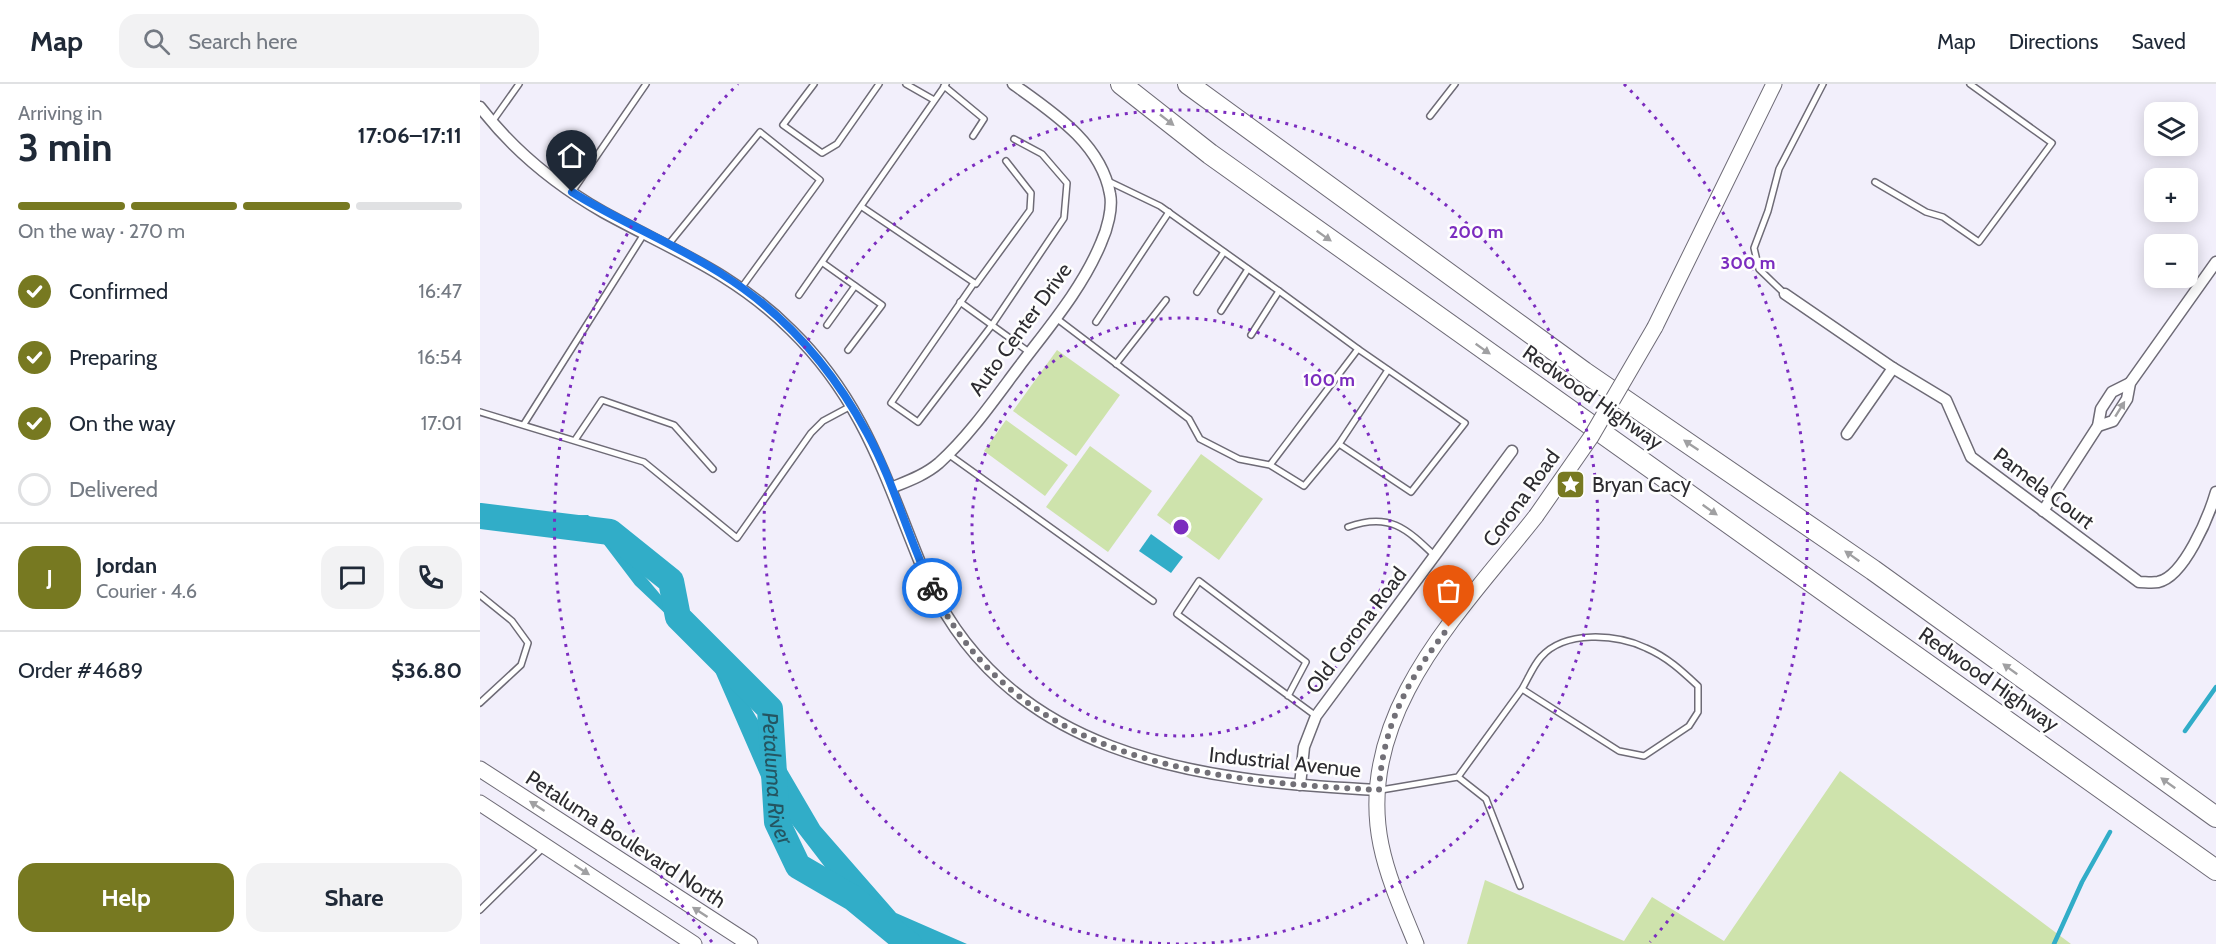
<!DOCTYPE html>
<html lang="en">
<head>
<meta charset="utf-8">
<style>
	:root { --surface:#fff; --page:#f2f2f3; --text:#1f2937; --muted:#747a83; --line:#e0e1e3; --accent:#777921 }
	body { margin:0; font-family:Cabin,sans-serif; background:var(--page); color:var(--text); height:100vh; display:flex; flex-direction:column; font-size:22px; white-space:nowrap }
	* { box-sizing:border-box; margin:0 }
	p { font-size:20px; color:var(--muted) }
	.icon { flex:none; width:33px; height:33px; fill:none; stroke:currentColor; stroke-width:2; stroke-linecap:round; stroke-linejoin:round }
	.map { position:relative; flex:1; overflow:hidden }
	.details { display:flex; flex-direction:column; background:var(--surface); width:480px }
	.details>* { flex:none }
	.controls { position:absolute; left:1664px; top:18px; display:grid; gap:12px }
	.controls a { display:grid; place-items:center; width:54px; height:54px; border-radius:12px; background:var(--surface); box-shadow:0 3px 15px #0003; font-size:30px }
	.pin { position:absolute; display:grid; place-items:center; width:51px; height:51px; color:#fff; margin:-62px -26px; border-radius:50% 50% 50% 0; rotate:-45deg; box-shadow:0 0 6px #0007 }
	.pin .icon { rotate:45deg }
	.courier { position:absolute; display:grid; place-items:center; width:60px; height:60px; margin:-30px; border:4px solid #1a73e8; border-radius:50%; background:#fff; color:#222; box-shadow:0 2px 8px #0007 }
	.head em { font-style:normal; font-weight:800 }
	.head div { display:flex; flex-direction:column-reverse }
	.head { display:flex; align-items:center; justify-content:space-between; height:102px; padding:0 18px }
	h1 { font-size:39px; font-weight:800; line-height:45px }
	.bar { display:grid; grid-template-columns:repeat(4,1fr); gap:9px 6px; align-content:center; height:72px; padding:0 18px }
	.bar i { height:8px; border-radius:4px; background:var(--line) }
	.bar .on { background:var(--accent) }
	.bar p { grid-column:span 4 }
	.line { display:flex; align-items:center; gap:15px; padding:0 18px; border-top:2px solid var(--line) }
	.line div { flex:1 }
	.round { display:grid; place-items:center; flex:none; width:63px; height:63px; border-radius:18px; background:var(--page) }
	ol { padding:0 18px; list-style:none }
	li { display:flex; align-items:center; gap:18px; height:66px }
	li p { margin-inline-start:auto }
	li .icon { padding:6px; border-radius:50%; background:var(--accent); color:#fff; stroke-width:4 }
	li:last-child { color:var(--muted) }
	li i { width:33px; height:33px; border:3px solid var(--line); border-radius:50% }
	.primary-button { display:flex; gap:12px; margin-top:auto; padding:12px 18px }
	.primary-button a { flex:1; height:69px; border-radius:18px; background:var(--accent); color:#fff; font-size:24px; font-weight:800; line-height:69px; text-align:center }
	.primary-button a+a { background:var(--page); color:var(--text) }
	header { display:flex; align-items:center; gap:36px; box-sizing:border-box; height:84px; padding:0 30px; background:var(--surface); border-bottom:2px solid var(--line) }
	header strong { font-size:28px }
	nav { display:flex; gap:33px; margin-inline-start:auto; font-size:21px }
	.search { width:420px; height:54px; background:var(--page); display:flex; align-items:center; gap:15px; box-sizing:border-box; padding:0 21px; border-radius:18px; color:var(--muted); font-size:22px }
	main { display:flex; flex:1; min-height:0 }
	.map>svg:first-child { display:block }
</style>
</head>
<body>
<header>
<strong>Map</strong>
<div class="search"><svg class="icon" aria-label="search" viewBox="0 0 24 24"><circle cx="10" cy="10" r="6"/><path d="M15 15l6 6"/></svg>Search here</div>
<nav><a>Map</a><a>Directions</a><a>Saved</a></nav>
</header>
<main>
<section class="details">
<div class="head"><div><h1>3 min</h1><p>Arriving in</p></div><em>17:06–17:11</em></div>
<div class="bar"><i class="on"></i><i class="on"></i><i class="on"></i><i></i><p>On the way · 270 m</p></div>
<ol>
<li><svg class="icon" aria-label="check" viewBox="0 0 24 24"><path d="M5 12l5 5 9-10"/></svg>Confirmed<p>16:47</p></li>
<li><svg class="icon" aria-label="check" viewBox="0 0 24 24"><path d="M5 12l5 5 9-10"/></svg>Preparing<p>16:54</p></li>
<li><svg class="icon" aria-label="check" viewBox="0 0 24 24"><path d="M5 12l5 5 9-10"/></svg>On the way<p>17:01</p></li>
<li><i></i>Delivered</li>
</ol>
<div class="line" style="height:108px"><b class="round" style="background:var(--accent);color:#fff">J</b><div><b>Jordan</b><p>Courier · 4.6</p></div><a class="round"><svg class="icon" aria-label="chat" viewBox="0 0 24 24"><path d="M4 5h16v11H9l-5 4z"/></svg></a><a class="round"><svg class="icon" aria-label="phone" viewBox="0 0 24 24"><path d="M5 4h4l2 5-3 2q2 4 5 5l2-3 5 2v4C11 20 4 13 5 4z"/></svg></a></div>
<div class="line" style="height:78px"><div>Order #4689</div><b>$36.80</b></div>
<div class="primary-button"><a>Help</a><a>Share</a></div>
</section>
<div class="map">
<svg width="1736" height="860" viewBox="0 0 1736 860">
	<rect width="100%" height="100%" fill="#f2effb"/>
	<g fill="#cee3ac">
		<path d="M577,266l63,45 -44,61 -63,-45z"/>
		<path d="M526,336l62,45 -23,31 -61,-45z"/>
		<path d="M610,362l62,45 -44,61 -62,-45z"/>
		<path d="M721,370l62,45 -44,61 -62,-45z"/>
		<path d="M1360,687l231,173h-604l18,-64 139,61 28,-44 72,44z"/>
	</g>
	<g fill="#31adc8">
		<path d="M0,424l58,8 50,-1 29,28 47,56 43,34 113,193 76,87 71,31h-53l-66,-47 -80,-104 -61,-140 -72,-68 -38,-50 -117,-19z"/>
		<path d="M671,450l32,23 -12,16 -32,-22z"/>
	</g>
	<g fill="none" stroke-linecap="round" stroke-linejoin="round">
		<g stroke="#31adc8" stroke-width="4.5">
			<path d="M1705,647l31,-44"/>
			<path d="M1574,860l28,-62 28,-50"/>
		</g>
		<path stroke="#31adc8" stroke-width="26" id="s1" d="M0,432l130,16 61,49 7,36 92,92 7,113 21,44 55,32 56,46"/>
		<defs>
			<g id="service">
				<path d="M334,0l-31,41 39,28 15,-9 42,-60"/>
				<path d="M426,0l28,16"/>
				<path d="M464,2l40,33 -11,17"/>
				<path d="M950,32l25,-32"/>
				<path d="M12,38l27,-38"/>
				<path d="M628,97l52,25 119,85 -28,44"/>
				<path d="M1395,98l51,30 17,5 36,25 73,-99 -82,-59"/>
				<path d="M92,108l74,-108"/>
				<path d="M382,123l114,77 54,-74 1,-17 -25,-32"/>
				<path d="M188,161l92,-113 60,48 -78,107"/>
				<path d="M343,179l59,42 -34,45"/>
				<path d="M494,199l-83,120 27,19 74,-97 72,-107 3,-35 -25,-29 -28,-15"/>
				<path d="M799,207l79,58"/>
				<path d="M717,208l27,-40"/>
				<path d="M1305,210l-26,-25 -5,-21 14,-37 11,-42 44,-85"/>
				<path d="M319,211l147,-211"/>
				<path d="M480,218l69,50"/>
				<path d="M741,227l27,-42"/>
				<path d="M576,234l133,101 11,20 39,20 31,6 34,21 35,-42 72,48 54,-69 -107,-74 -88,116"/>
				<path d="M616,238l73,-110"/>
				<path d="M347,241l28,-39"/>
				<path d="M636,280l50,-64"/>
				<path d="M0,328l164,50 93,76 74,-105 12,-12 28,-15"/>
				<path d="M44,340l120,-190"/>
				<path d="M95,356l27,-40 72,25 39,44"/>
				<path d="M859,360l49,-74"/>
				<path d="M468,370l205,147"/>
				<path d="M868,443c41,-15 58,1 87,29"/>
				<path d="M0,511l32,26 16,22 -7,22 -41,38"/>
				<path d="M808,612l18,-34 -107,-81 -22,33 139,102"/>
				<path d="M978,693l28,22 34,87"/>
				<path d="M901,706l77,-13 64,-88 97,62 25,5 45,-30 9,-14v-26c-16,-15 -31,-29 -52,-38 -30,-14 -81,-18 -105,9 -8,9 -13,22 -19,32"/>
				<path d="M0,826l64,-63"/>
			</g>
			<g id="minor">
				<path d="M0,23c33,43 76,78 123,105 69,38 131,61 188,118 72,70 94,147 130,235 80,193 275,216 458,225"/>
				<path d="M1305,210l108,74 53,32 25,57 168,125c6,0 13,1 19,0 26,-5 51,-66 58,-90"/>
				<path d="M1618,342l15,-5 14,-22 3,-16 86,-121"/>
				<path d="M1367,350l46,-66"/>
				<path d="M411,404c17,-7 34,-13 48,-25 30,-27 55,-63 79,-95 30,-40 64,-79 83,-125 6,-13 12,-35 9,-49 -9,-51 -58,-82 -97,-110"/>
				<path d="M1563,427l55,-85 3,-17 11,-17 18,-9"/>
				<path d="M820,701l4,-38 12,-31 196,-265"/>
			</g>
			<g id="secondary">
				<path d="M1175,243l119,-243"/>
				<path d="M0,685l270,175"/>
				<path d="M0,719l214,141"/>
				<path d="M936,860c-13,-32 -28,-65 -35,-99 -27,-131 81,-235 155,-329"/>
			</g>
			<g id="motorway">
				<path d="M641,0l89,70 1006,716"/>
				<path d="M708,0l396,288 289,198 343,247"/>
			</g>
		</defs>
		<use href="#service" stroke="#6e6b76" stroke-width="8"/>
		<use href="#minor" stroke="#6e6b76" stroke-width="13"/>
		<use href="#secondary" stroke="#6e6b76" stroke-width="17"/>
		<use href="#motorway" stroke="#6e6b76" stroke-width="22"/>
		<use href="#service" stroke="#fff" stroke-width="5"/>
		<use href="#minor" stroke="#fff" stroke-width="10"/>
		<use href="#secondary" stroke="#fff" stroke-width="15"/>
		<use href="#motorway" stroke="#fff" stroke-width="20"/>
		<defs>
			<path id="secondary-bridge" d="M1056,432l55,-79 64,-110"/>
		</defs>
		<use href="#secondary-bridge" stroke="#6e6b76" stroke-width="17" stroke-linecap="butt"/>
		<use href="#secondary-bridge" stroke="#fff" stroke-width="15"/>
	</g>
	<defs><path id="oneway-solid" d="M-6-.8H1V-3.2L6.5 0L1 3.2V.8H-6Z" transform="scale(1.5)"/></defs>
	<g fill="#a0a0a2">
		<use href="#oneway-solid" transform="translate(687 36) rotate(38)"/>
		<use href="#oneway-solid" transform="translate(844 152) rotate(35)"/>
		<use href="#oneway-solid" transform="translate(1003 265) rotate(35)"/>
		<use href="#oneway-solid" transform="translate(1640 325) rotate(-58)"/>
		<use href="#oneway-solid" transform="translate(1211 361) rotate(-146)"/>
		<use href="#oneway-solid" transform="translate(1230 426) rotate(35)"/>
		<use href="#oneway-solid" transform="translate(1372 472) rotate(-145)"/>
		<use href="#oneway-solid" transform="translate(1530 585) rotate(-144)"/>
		<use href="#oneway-solid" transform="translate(1688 699) rotate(-144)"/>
		<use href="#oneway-solid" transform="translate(57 722) rotate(-147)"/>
		<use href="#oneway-solid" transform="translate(102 786) rotate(33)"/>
		<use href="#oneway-solid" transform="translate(220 828) rotate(-147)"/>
	</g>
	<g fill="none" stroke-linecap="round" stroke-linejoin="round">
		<path stroke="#727077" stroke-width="6" stroke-dasharray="0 10.8" d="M452,504c86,175 275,193 447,202 4,-67 30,-112 70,-163"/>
		<path stroke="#1a73e8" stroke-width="8" d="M92,108c48,30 101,51 148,81 63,39 112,95 147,160 27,49 41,105 65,155"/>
	</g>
	<g fill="none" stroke="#7b2cbf" stroke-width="3" stroke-dasharray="3 6">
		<circle cx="701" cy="443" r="209"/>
		<circle cx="701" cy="443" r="417"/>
		<path d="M232 858A626 626 0 0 1 258 0M1144 0A626 626 0 0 1 1170 858"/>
	</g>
	<defs>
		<symbol id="sight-square" viewBox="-11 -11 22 22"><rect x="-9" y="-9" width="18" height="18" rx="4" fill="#777921" stroke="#fefefe"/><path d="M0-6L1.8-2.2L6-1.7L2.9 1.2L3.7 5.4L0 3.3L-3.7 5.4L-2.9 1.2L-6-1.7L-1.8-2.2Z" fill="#fff"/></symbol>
	</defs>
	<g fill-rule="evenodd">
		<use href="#sight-square" x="1074" y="384" width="33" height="33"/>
	</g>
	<g text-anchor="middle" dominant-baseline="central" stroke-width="5" stroke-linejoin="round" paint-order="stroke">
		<g font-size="21" fill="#2d2c30" stroke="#fefefe">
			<text transform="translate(540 245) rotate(-54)">Auto Center Drive</text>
			<text transform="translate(1113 313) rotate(35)">Redwood Highway</text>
			<text transform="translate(1564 404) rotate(37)">Pamela Court</text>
			<text transform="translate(1041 414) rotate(-54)">Corona Road</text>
			<text transform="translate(876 546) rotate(-53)">Old Corona Road</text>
			<text transform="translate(1509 595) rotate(35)">Redwood Highway</text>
			<text transform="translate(805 678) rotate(6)">Industrial Avenue</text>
			<text transform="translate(146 755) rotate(33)">Petaluma Boulevard North</text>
		</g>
		<g font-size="21" fill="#2d2c30" stroke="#fefefe" text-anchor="start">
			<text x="1112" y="400">Bryan Cacy</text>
		</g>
		<g font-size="22" font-style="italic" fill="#245561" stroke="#fefefe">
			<text stroke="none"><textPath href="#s1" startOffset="446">Petaluma River</textPath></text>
		</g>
	</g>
	<circle cx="701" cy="443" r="9" fill="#7b2cbf" stroke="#fefefe" stroke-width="3"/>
	<g font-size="18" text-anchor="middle" font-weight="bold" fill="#7b2cbf" stroke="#fefefe" stroke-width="5" stroke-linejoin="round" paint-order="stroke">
		<text x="996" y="154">200 m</text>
		<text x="1268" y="185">300 m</text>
		<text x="849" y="302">100 m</text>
	</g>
</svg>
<div class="controls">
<a><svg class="icon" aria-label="layers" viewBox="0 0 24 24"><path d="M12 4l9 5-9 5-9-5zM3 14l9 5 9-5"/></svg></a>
<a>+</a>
<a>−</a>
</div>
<div class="pin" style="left:969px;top:543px;background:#ea580c"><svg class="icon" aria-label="bag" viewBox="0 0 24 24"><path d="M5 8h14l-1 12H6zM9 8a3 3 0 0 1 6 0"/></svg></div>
<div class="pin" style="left:92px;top:108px;background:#1f2937"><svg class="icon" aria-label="home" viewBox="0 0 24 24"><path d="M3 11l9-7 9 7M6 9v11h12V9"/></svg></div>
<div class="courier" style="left:452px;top:504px"><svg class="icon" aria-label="bike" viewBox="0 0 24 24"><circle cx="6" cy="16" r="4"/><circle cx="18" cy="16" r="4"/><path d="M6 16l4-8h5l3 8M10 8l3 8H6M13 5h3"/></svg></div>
</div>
</main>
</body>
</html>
